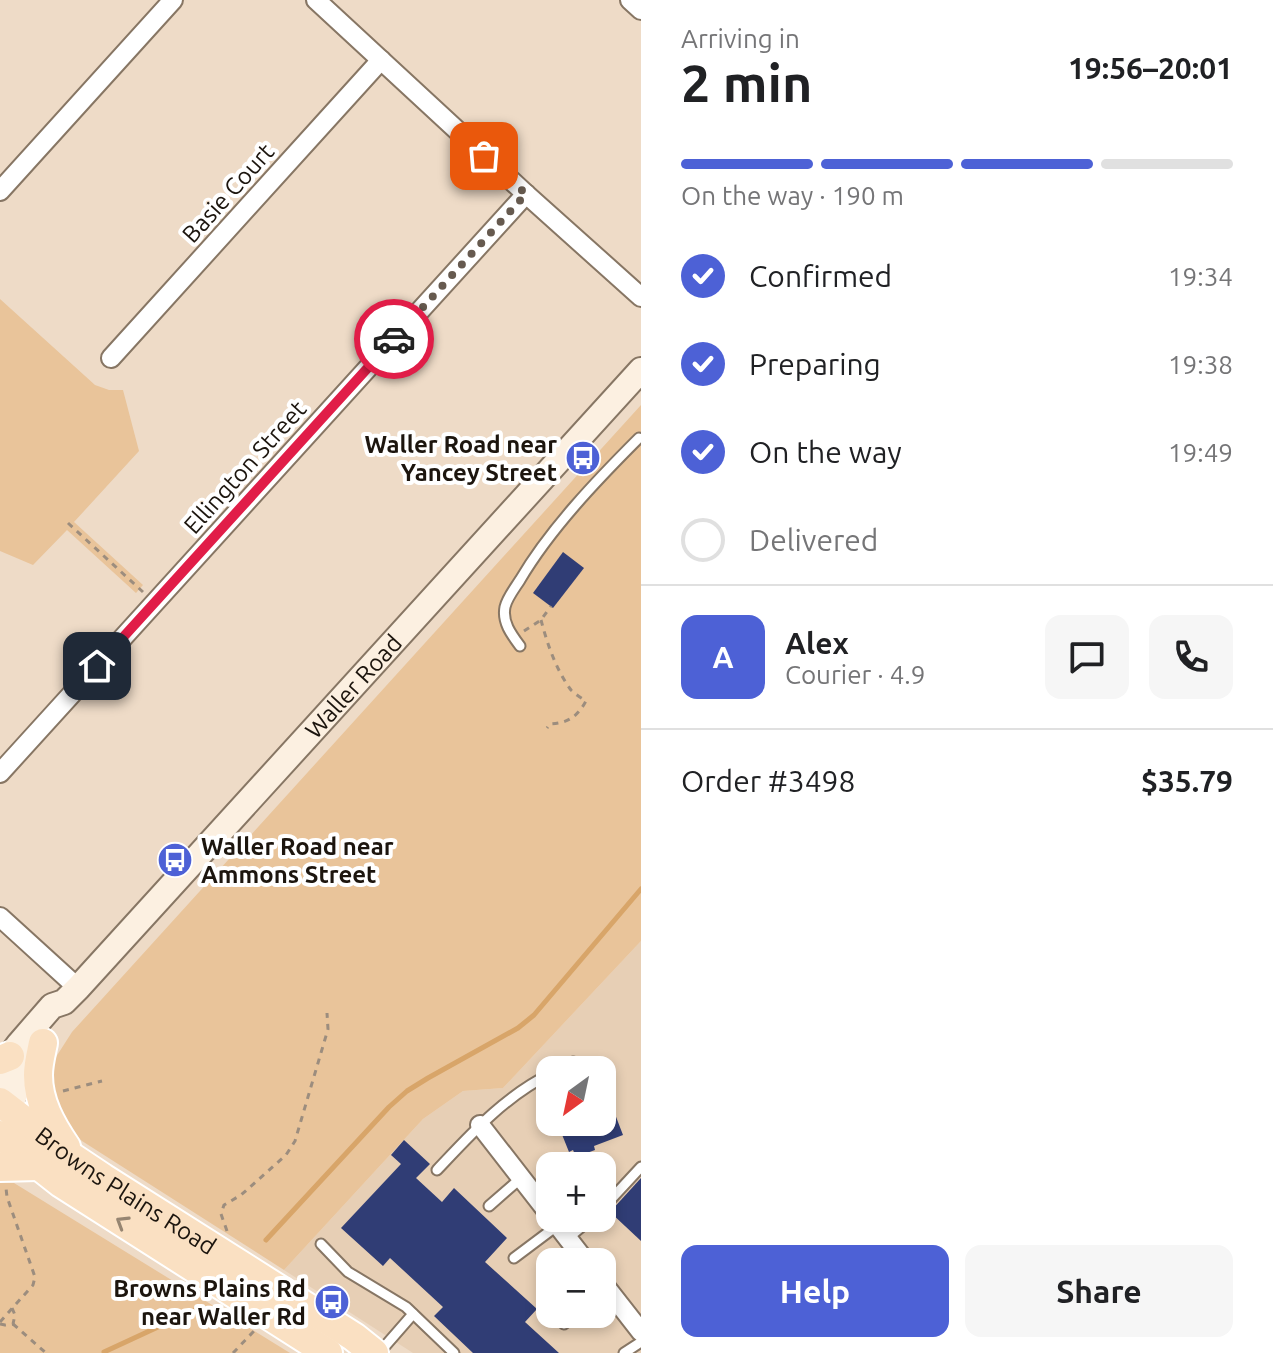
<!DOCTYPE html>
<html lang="en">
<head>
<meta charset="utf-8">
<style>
	:root { --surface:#fff; --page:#f6f6f6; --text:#202124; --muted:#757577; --line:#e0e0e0; --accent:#4d61d6 }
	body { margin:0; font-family:Ubuntu,sans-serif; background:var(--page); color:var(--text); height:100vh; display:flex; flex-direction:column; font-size:30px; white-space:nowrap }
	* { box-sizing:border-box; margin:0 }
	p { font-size:26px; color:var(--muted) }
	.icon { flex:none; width:44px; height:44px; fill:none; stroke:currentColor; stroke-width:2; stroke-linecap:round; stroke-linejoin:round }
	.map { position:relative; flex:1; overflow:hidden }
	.side { display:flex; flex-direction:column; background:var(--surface); width:632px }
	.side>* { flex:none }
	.needle { width:52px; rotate:213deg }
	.controls { position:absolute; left:536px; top:1056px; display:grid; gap:16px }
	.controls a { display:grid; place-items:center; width:80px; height:80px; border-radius:16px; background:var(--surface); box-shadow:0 4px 12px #0003; font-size:40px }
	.pin { position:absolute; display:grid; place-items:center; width:68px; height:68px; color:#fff; margin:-34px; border-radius:16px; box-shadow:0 4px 12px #0006 }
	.courier { position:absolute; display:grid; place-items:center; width:80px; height:80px; margin:-40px; border:6px solid #e11d48; border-radius:50%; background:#fff; color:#222; box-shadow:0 2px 10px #0007 }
	.summary em { font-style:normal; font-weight:600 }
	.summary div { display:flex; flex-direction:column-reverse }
	.summary { display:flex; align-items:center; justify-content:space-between; height:136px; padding:0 40px }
	h1 { font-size:52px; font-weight:600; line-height:60px }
	.bar { display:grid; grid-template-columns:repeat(4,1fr); gap:12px 8px; align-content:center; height:96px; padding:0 40px }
	.bar i { height:10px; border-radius:6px; background:var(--line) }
	.bar .selected { background:var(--accent) }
	.bar p { grid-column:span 4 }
	.line { display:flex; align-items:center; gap:20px; padding:0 40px; border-top:2px solid var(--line) }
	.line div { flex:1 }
	.round { display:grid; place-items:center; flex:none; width:84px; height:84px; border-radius:16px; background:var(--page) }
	ol { padding:0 40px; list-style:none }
	li { display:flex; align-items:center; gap:24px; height:88px }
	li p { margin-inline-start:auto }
	li .icon { padding:8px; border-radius:50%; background:var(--accent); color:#fff; stroke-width:4 }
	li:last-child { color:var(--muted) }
	li i { width:44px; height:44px; border:4px solid var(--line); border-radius:50% }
	.primary-button { display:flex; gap:16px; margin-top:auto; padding:16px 40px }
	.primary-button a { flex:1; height:92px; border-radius:16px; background:var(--accent); color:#fff; font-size:32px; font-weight:600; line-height:92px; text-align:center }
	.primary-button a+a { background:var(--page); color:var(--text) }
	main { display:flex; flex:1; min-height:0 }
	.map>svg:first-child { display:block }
</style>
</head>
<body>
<main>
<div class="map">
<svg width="641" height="1353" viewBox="0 0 641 1353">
	<rect width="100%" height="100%" fill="#eedbc7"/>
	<path fill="#e7cfb5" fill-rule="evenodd" d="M641,941v412h-228l-129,-83 139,-151 40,-28 40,-3zM550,1070h52v52h-52zM550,1166h52v52h-52zM550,1262h52v52h-52z"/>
	<g fill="#e9c49a">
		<path d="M0,299l95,86 14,5h14l16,61 -65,71 69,63 -7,8 -69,-63 -34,35 -33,-14z"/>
		<path d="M641,405v536l-138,147 -40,3 -40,28 -139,151 -202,-129 -27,-26 -5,-42 6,-16 16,-25z"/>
		<path d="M0,1182l14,1 276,170h-290z"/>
	</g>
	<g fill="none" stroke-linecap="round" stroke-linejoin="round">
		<g stroke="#d8a569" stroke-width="5">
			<path d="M266,1240l123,-133 18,-16 21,-13 90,-50 16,-13 107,-126"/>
			<path d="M104,1352l95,-44"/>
		</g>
	</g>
	<g fill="#303d75">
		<path d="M563,552l21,16 -31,40 -20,-15z"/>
		<path d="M603,1083l20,52 -29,11 1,4 -19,7 -3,-7 -4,2 -12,-30h45z"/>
		<path d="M404,1140l26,24 -14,14 26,24 12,-14 53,50 -22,24 52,47 -12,13 34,31h-86l-39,-37 9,-9 -53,-49 -7,8 -42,-38 60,-64 -10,-9z"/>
		<path d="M641,1178v63l-31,-29z"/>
	</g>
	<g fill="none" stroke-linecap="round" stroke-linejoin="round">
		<defs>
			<g id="lane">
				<path d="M520,646c-9,-12 -18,-24 -15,-39 2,-9 10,-19 15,-27 30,-51 77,-100 119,-142"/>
				<path d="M557,1070l16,-8"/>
				<path d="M437,1170c34,-36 68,-74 113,-96"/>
				<path d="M489,1206l32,-28"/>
				<path d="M602,1209l39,-42"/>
				<path d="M568,1238l24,-20"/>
				<path d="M321,1244l27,28 58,35 48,46"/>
				<path d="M514,1258l44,-33"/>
				<path d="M564,1324l12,-10"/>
				<path d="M379,1353l34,-39"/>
				<path d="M624,1353l17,-11"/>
			</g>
			<g id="street">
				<path d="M316,0l210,194 115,103"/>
				<path d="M630,0l11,10"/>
				<path d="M0,191l173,-191"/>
				<path d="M111,358l270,-298"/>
				<path d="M0,773l526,-579"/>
				<path d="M0,917l78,71"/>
				<path d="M480,1125l70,90"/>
				<path d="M552,1218l34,44"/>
				<path d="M602,1282l39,50"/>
			</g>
			<g id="secondary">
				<path id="s1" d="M0,1082l10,-26 9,-12 33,-38 12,-4 14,-14 563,-618"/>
				<path d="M3,1124l17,-42 21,-36"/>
			</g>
			<g id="primary">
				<path d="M43,1043c-2,10 -5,21 -5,32 0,27 13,50 28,72"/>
				<path d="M0,1060l10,-4"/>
				<path id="s2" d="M0,1102l73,56 30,20 251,159 20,16"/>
				<path d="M0,1135l61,48 267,170"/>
				<path d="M0,1167l38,-1"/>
			</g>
		</defs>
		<use href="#lane" stroke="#877664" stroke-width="13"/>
		<use href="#street" stroke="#877664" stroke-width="22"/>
		<use href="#secondary" stroke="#877664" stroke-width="28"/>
		<use href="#primary" stroke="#fff" stroke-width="32"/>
		<g stroke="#9c8d7e" stroke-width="3" stroke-dasharray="6 6" stroke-linecap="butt">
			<path d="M68,523l75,69"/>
			<path d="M541,620c6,23 15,50 30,70 4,4 10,8 15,11 -9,16 -18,22 -36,23l-3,4"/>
			<path d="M524,631l17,-11 10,-14"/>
			<path d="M63,1091l39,-10"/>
			<path d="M227,1231l-6,-17 3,-9 17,-10 45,-40 9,-14 33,-112 -1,-16"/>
			<path d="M0,1322l33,-37 2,-8 -28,-80 -1,-9"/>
			<path d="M0,1324l5,1 8,-1 2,-9 -3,-7"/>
			<path d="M13,1324l33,29"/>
			<path d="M233,1353l22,-23"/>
		</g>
		<use href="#lane" stroke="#fff" stroke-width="9"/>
		<use href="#street" stroke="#fff" stroke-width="18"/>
		<use href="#secondary" stroke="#fcf0e1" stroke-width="24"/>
		<use href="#primary" stroke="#fae0c2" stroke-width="28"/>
	</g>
	<defs><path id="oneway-chevron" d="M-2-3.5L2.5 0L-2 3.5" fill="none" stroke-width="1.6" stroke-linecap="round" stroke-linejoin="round" transform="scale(2)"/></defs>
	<use stroke="#968571" href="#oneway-chevron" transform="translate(122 1222) rotate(-148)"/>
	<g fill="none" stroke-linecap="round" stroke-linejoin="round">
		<path stroke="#665a4f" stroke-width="8" stroke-dasharray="0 14.4" d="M394,339l132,-145 -42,-38"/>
		<path stroke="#e11d48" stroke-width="10" d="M97,666l297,-327"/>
	</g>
	<defs>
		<symbol id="bus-disc" viewBox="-11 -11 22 22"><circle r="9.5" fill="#4d61d6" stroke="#fff"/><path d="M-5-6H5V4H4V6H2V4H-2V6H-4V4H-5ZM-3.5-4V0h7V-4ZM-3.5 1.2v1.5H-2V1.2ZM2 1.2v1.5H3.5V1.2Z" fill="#fff"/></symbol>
	</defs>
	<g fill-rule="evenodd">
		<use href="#bus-disc" x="563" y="438" width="40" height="40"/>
		<use href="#bus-disc" x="155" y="840" width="40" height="40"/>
		<use href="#bus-disc" x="312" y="1282" width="40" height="40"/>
	</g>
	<g text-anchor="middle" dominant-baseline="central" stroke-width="8" stroke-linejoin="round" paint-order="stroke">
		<g font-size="24" fill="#1c150e" stroke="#fff">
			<text transform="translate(228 193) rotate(-48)">Basie Court</text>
			<text transform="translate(245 467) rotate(-48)">Ellington Street</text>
			<text stroke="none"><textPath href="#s1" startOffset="534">Waller Road</textPath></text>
			<text stroke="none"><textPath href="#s2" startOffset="154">Browns Plains Road</textPath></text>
		</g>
		<g font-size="24" font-weight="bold" fill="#1c150e" stroke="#fff" text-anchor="end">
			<text x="557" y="444">Waller Road near<tspan x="557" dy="28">Yancey Street</tspan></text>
			<text x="201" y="846" text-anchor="start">Waller Road near<tspan x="201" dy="28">Ammons Street</tspan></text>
			<text x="306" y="1288">Browns Plains Rd<tspan x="306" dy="28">near Waller Rd</tspan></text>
		</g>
	</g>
</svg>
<div class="controls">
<a><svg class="needle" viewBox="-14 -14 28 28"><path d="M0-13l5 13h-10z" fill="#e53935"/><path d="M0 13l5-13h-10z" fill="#757577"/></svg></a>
<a>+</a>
<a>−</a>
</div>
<div class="pin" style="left:484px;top:156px;background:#ea580c"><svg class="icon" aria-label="bag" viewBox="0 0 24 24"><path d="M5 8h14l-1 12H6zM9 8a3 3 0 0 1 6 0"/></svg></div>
<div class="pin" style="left:97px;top:666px;background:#1f2937"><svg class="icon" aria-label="home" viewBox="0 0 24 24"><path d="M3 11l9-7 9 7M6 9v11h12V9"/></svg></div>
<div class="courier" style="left:394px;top:339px"><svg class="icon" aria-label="car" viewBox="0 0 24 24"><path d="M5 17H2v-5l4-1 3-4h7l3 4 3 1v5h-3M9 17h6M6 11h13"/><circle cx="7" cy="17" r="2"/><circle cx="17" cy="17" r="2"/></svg></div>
</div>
<section class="side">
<div class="summary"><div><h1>2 min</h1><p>Arriving in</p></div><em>19:56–20:01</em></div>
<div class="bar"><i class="selected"></i><i class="selected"></i><i class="selected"></i><i></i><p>On the way · 190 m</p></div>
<ol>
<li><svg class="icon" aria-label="check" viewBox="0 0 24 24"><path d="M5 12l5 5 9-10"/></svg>Confirmed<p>19:34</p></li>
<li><svg class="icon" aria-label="check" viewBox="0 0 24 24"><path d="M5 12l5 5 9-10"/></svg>Preparing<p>19:38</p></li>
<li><svg class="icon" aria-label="check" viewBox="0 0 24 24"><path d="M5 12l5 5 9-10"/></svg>On the way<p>19:49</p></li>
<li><i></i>Delivered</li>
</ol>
<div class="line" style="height:144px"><b class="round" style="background:var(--accent);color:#fff">A</b><div><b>Alex</b><p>Courier · 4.9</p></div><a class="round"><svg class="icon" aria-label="chat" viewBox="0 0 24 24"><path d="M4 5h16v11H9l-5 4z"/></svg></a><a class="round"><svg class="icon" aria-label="phone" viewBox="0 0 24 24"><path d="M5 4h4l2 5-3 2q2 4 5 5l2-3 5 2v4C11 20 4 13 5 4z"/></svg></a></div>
<div class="line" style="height:104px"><div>Order #3498</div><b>$35.79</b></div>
<div class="primary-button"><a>Help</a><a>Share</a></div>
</section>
</main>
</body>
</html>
